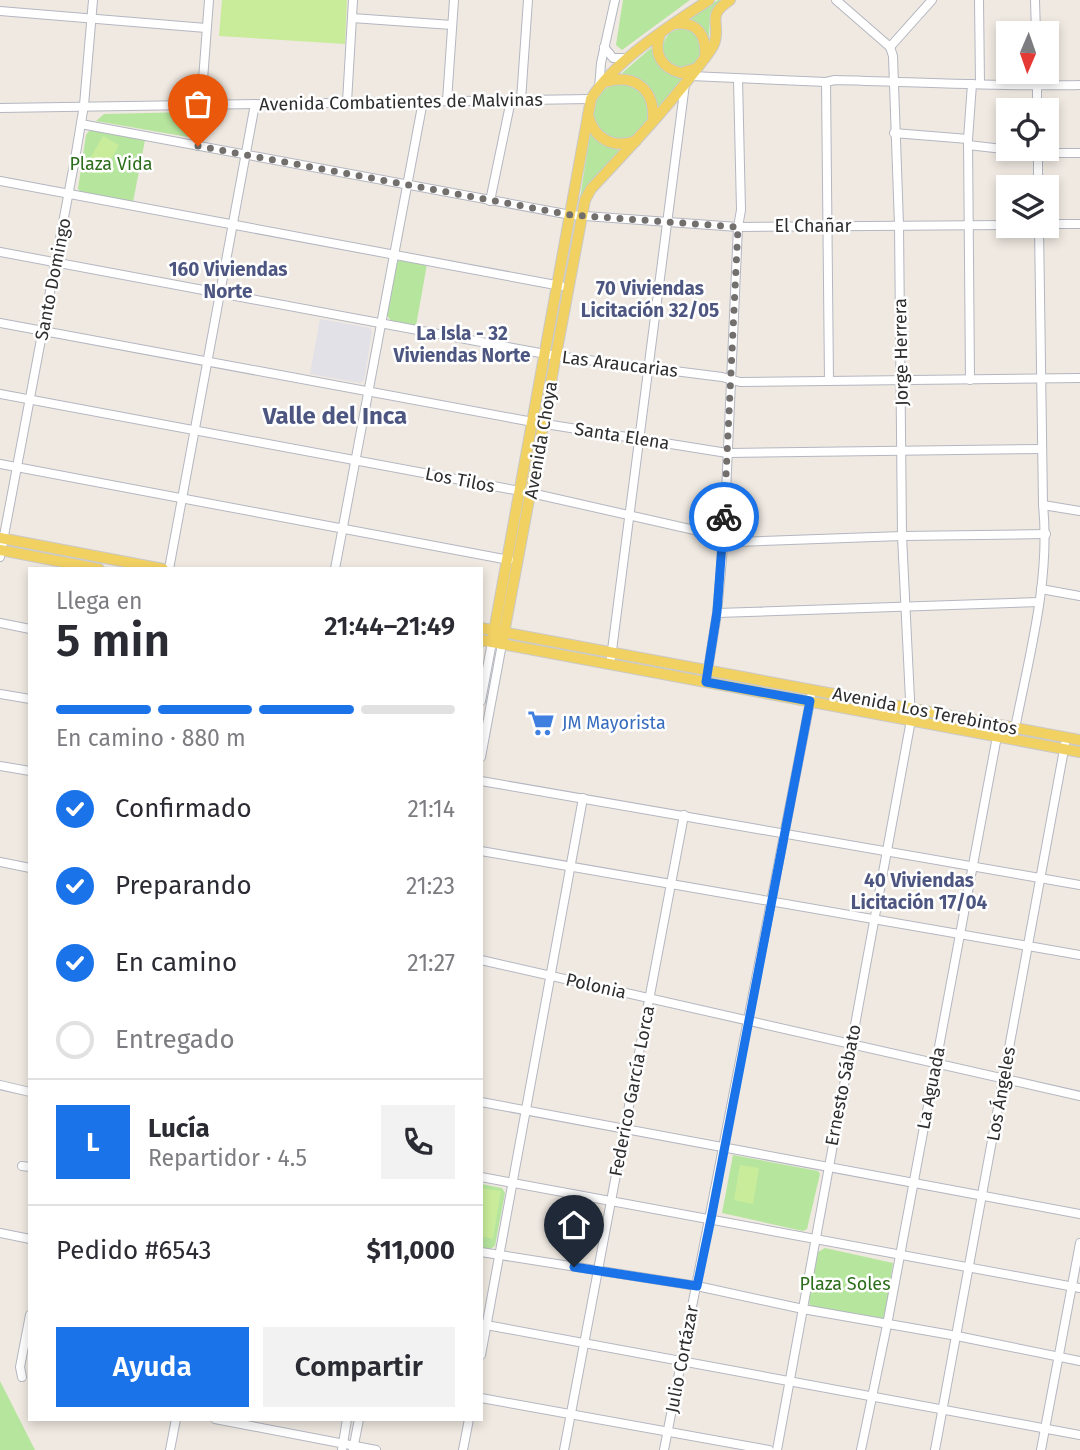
<!DOCTYPE html>
<html lang="es">
<head>
<meta charset="utf-8">
<style>
	:root { --surface:#fff; --page:#f2f2f3; --text:#2b2b33; --muted:#7c7c81; --line:#e1e1e2; --accent:#1a73e8 }
	body { margin:0; font-family:"Fira Sans",sans-serif; background:var(--page); color:var(--text); height:100vh; display:flex; flex-direction:column; font-size:26px; white-space:nowrap }
	* { box-sizing:border-box; margin:0 }
	p { font-size:23px; color:var(--muted) }
	.icon { flex:none; width:38px; height:38px; fill:none; stroke:currentColor; stroke-width:2; stroke-linecap:round; stroke-linejoin:round }
	.map { position:relative; flex:1; overflow:hidden }
	.side { position:absolute; left:28px; top:567px; width:455px; height:854px; display:flex; flex-direction:column; background:var(--surface); border-radius:0px; box-shadow:0 4px 10px #0003 }
	.side>* { flex:none }
	.needle { width:46px; rotate:182deg }
	.fabs { position:absolute; left:996px; top:21px; display:grid; gap:14px }
	.fabs a { display:grid; place-items:center; width:63px; height:63px; border-radius:0px; background:var(--surface); box-shadow:0 4px 10px #0003; font-size:35px }
	.pin { position:absolute; display:grid; place-items:center; width:60px; height:60px; color:#fff; margin:-72px -30px; border-radius:50% 50% 50% 0; rotate:-45deg; box-shadow:0 0 7px #0007 }
	.pin .icon { rotate:45deg }
	.courier { position:absolute; display:grid; place-items:center; width:70px; height:70px; margin:-35px; border:5px solid #1a73e8; border-radius:50%; background:#fff; color:#222; box-shadow:0 2px 9px #0007 }
	.summary em { font-style:normal; font-weight:600 }
	.summary div { display:flex; flex-direction:column-reverse }
	.summary { display:flex; align-items:center; justify-content:space-between; height:119px; padding:0 28px }
	h1 { font-size:46px; font-weight:600; line-height:52px }
	.bar { display:grid; grid-template-columns:repeat(4,1fr); gap:10px 7px; align-content:center; height:84px; padding:0 28px }
	.bar i { height:9px; border-radius:5px; background:var(--line) }
	.bar .current { background:var(--accent) }
	.bar p { grid-column:span 4 }
	.line { display:flex; align-items:center; gap:18px; padding:0 28px; border-top:2px solid var(--line) }
	.line div { flex:1 }
	.round { display:grid; place-items:center; flex:none; width:74px; height:74px; border-radius:0px; background:var(--page) }
	ol { padding:0 28px; list-style:none }
	li { display:flex; align-items:center; gap:21px; height:77px }
	li p { margin-inline-start:auto }
	li .icon { padding:7px; border-radius:50%; background:var(--accent); color:#fff; stroke-width:4 }
	li:last-child { color:var(--muted) }
	li i { width:38px; height:38px; border:4px solid var(--line); border-radius:50% }
	.cta { display:flex; gap:14px; margin-top:auto; padding:14px 28px }
	.cta a { flex:1; height:80px; border-radius:0px; background:var(--accent); color:#fff; font-size:28px; font-weight:600; line-height:80px; text-align:center }
	.cta a+a { background:var(--page); color:var(--text) }
	.map>svg:first-child { display:block }
</style>
</head>
<body>
<div class="map">
<svg width="1080" height="1450" viewBox="0 0 1080 1450">
	<rect width="100%" height="100%" fill="#efe9e1"/>
	<path fill="#e3e1e8" d="M320,319l50,9 2,4 -8,48 -4,3 -50,-9z"/>
	<g fill="#b6e59e">
		<path d="M623,0h67l-68,50 -6,-5z"/>
		<path d="M718,0h5l-13,14 -1,24 -5,-9 -14,-11z"/>
		<circle cx="682" cy="48" r="19"/>
		<path d="M651,48c10,20 10,23 32,31l-25,29 -8,-19 -28,-16z"/>
		<circle cx="621" cy="112" r="28"/>
		<path d="M191,112l-3,25 -92,-16 8,-7z"/>
		<path d="M93,130l52,10 -12,62 -52,-10 -3,-3 8,-54 3,-4z"/>
		<path d="M590,134l16,12 16,5 -42,48 -1,6z"/>
		<path d="M401,260l26,4 -11,62 -25,-5 -5,-7 10,-49 1,-4z"/>
		<path d="M733,1155l85,16 2,3 -13,55 -4,2 -81,-18z"/>
		<path d="M481,1184l21,4 3,5 -10,53 -6,4 -8,-1z"/>
		<path d="M825,1248l68,15 -8,55 -3,3 -68,-11 -4,-4 -1,-5 9,-49z"/>
		<path d="M0,1381l35,69h-35z"/>
	</g>
	<g fill="#c9ec9a">
		<path d="M222,0h125l-2,44 -126,-8z"/>
		<path d="M103,136l16,9 -16,29 -17,-9z"/>
		<path d="M740,1165l19,3 -6,36 -19,-4z"/>
		<path d="M481,1188l20,3 -8,48 -12,-3z"/>
	</g>
	<g fill="none" stroke-linecap="round" stroke-linejoin="round">
		<defs>
			<g id="minor">
				<path d="M836,0l54,47"/>
				<path d="M979,0l1,84"/>
				<path d="M1035,0l1,33"/>
				<path d="M0,11l206,17"/>
				<path d="M352,18l100,7"/>
				<path d="M604,47l9,11h14"/>
				<path d="M890,47l42,-47"/>
				<path d="M1037,72v38"/>
				<path d="M691,76l135,6 9,-2c82,2 164,7 245,5"/>
				<path d="M826,82l3,299"/>
				<path d="M599,88l2,-25 14,-63"/>
				<path d="M521,100l7,-100"/>
				<path d="M447,101l7,-101"/>
				<path d="M347,102l6,-102"/>
				<path d="M0,108l591,-9"/>
				<path d="M81,124l490,91 167,12 270,-2"/>
				<path d="M894,133l74,6"/>
				<path d="M968,145l70,8h42"/>
				<path d="M198,146l11,-146"/>
				<path d="M1038,149v38"/>
				<path d="M0,181l561,105"/>
				<path d="M490,201l21,-101"/>
				<path d="M1046,224h34"/>
				<path d="M0,252l556,104 166,21 18,5 340,-4"/>
				<path d="M0,323l533,99 194,31 315,-4"/>
				<path d="M970,380l-2,-241 4,-55"/>
				<path d="M0,394l531,99 181,41 25,8 165,-6 144,-2"/>
				<path d="M0,464l509,96"/>
				<path d="M1043,505l37,6"/>
				<path d="M0,557l75,-398 9,-54 9,-105"/>
				<path d="M169,569l86,-465"/>
				<path d="M335,569l88,-468"/>
				<path d="M1041,589l39,7"/>
				<path d="M717,613l322,-11"/>
				<path d="M0,623l30,6"/>
				<path d="M611,658l74,-574"/>
				<path d="M706,682l11,-69 7,-76 14,-310 3,-17 -3,-131"/>
				<path d="M0,694l30,5"/>
				<path d="M481,701l11,-59"/>
				<path d="M1013,739c14,-76 38,-156 30,-234l-4,-279"/>
				<path d="M481,757l21,-113"/>
				<path d="M0,766l30,5"/>
				<path d="M481,781l599,104"/>
				<path d="M481,851l599,104"/>
				<path d="M0,862l30,6"/>
				<path d="M481,960l599,136"/>
				<path d="M0,1085l30,7"/>
				<path d="M481,1102l599,112"/>
				<path d="M22,1166l8,1"/>
				<path d="M481,1177l599,111"/>
				<path d="M0,1233l30,6"/>
				<path d="M481,1252l216,34 106,23 154,27 123,25"/>
				<path d="M481,1324l599,111"/>
				<path d="M481,1355l102,-557"/>
				<path d="M22,1377l-2,-10 10,-52"/>
				<path d="M481,1398l288,52"/>
				<path d="M215,1419l161,31"/>
				<path d="M170,1450l6,-31"/>
				<path d="M342,1450l5,-31"/>
				<path d="M353,1450l6,-31"/>
				<path d="M463,1450l6,-31"/>
				<path d="M564,1450l120,-635"/>
				<path d="M664,1450l147,-753"/>
				<path d="M777,1450l134,-730 -9,-184 -3,-311 -6,-169 -3,-9"/>
				<path d="M861,1450l26,-125 111,-594"/>
				<path d="M935,1450l130,-706"/>
				<path d="M1041,1450l39,-207"/>
			</g>
			<g id="major">
				<path d="M674,24c24,-3 33,12 31,34"/>
				<path d="M660,34c-7,19 1,34 21,39l16,-5"/>
				<path d="M605,82c31,-9 50,8 48,39"/>
				<path d="M588,115c6,24 25,34 48,26"/>
				<path d="M0,538l163,31"/>
				<path d="M0,550l99,19"/>
				<path d="M481,628l599,112"/>
				<path d="M481,640l599,112"/>
				<path d="M492,642l99,-543c23,-38 81,-75 118,-99"/>
				<path d="M502,644l83,-444 6,-11c40,-43 81,-86 116,-134 3,-4 7,-9 8,-14 5,-20 -9,-25 15,-41"/>
			</g>
		</defs>
		<use href="#minor" stroke="#b4b7c1" stroke-width="10"/>
		<use href="#major" stroke="#c9c9c9" stroke-width="12"/>
		<use href="#minor" stroke="#fff" stroke-width="8"/>
		<use href="#major" stroke="#f2d163" stroke-width="10"/>
	</g>
	<g fill="none" stroke-linecap="round" stroke-linejoin="round">
		<path stroke="#726f6d" stroke-width="7" stroke-dasharray="0 12.6" d="M198,146l373,69 167,12 -14,290"/>
		<path stroke="#1a73e8" stroke-width="9" d="M574,1267l123,19 14,-67 99,-518 -104,-19 11,-70 7,-95"/>
	</g>
	<defs>
		<symbol id="supermarket-bare" viewBox="-9 -9 18 18"><path d="M-6-5.5h2.5l.6 2H6L4.5 2H-2.5L-4.4-4H-6ZM-1.5 3.2a1.3 1.3 0 1 0 .1 0ZM3 3.2a1.3 1.3 0 1 0 .1 0Z" fill="#3f7fe0" stroke="#fff" stroke-width="2.5" paint-order="stroke"/></symbol>
	</defs>
	<g fill-rule="evenodd">
		<use href="#supermarket-bare" x="522" y="704" width="38" height="38"/>
	</g>
	<g text-anchor="middle" dominant-baseline="central" stroke-width="5" stroke-linejoin="round" paint-order="stroke">
		<g font-size="18" fill="#2e2e2e" stroke="#fff">
			<text transform="translate(401 102) rotate(-1)">Avenida Combatientes de Malvinas</text>
			<text x="813" y="226">El Chañar</text>
			<text transform="translate(53 279) rotate(-79)">Santo Domingo</text>
			<text transform="translate(901 352) rotate(-91)">Jorge Herrera</text>
			<text transform="translate(620 364) rotate(7)">Las Araucarias</text>
			<text transform="translate(622 436) rotate(9)">Santa Elena</text>
			<text transform="translate(541 440) rotate(-80)">Avenida Choya</text>
			<text transform="translate(460 480) rotate(11)">Los Tilos</text>
			<text transform="translate(925 711) rotate(11)">Avenida Los Terebintos</text>
			<text transform="translate(596 986) rotate(13)">Polonia</text>
			<text transform="translate(843 1085) rotate(-79)">Ernesto Sábato</text>
			<text transform="translate(931 1088) rotate(-79)">La Aguada</text>
			<text transform="translate(632 1091) rotate(-79)">Federico García Lorca</text>
			<text transform="translate(1001 1094) rotate(-80)">Los Ángeles</text>
			<text transform="translate(682 1359) rotate(-79)">Julio Cortázar</text>
		</g>
		<g font-size="18" fill="#2c6e1b" stroke="#fff">
			<text x="111" y="164">Plaza Vida</text>
			<text x="845" y="1284">Plaza Soles</text>
		</g>
		<g font-size="18" fill="#366cbe" stroke="#fff" text-anchor="start">
			<text x="562" y="723">JM Mayorista</text>
		</g>
		<g font-size="19" font-weight="bold" fill="#4d5680" stroke="#fff">
			<text x="228" y="269">160 Viviendas<tspan x="228" dy="22">Norte</tspan></text>
			<text x="650" y="288">70 Viviendas<tspan x="650" dy="22">Licitación 32/05</tspan></text>
			<text x="462" y="333">La Isla - 32<tspan x="462" dy="22">Viviendas Norte</tspan></text>
			<text x="919" y="880">40 Viviendas<tspan x="919" dy="22">Licitación 17/04</tspan></text>
		</g>
		<g font-size="24" font-weight="bold" fill="#4d5680" stroke="#fff">
			<text x="335" y="416">Valle del Inca</text>
		</g>
	</g>
</svg>
<div class="fabs">
<a><svg class="needle" viewBox="-14 -14 28 28"><path d="M0-13l5 13h-10z" fill="#e53935"/><path d="M0 13l5-13h-10z" fill="#7c7c81"/></svg></a>
<a><svg class="icon" aria-label="locate" viewBox="0 0 24 24"><circle cx="12" cy="12" r="6"/><path d="M12 2v4M12 18v4M2 12h4M18 12h4"/></svg></a>
<a><svg class="icon" aria-label="layers" viewBox="0 0 24 24"><path d="M12 4l9 5-9 5-9-5zM3 14l9 5 9-5"/></svg></a>
</div>
<div class="pin" style="left:198px;top:146px;background:#ea580c"><svg class="icon" aria-label="bag" viewBox="0 0 24 24"><path d="M5 8h14l-1 12H6zM9 8a3 3 0 0 1 6 0"/></svg></div>
<div class="pin" style="left:574px;top:1267px;background:#1f2937"><svg class="icon" aria-label="home" viewBox="0 0 24 24"><path d="M3 11l9-7 9 7M6 9v11h12V9"/></svg></div>
<div class="courier" style="left:724px;top:517px"><svg class="icon" aria-label="bike" viewBox="0 0 24 24"><circle cx="6" cy="16" r="4"/><circle cx="18" cy="16" r="4"/><path d="M6 16l4-8h5l3 8M10 8l3 8H6M13 5h3"/></svg></div>
<section class="side">
<div class="summary"><div><h1>5 min</h1><p>Llega en</p></div><em>21:44–21:49</em></div>
<div class="bar"><i class="current"></i><i class="current"></i><i class="current"></i><i></i><p>En camino · 880 m</p></div>
<ol>
<li><svg class="icon" aria-label="check" viewBox="0 0 24 24"><path d="M5 12l5 5 9-10"/></svg>Confirmado<p>21:14</p></li>
<li><svg class="icon" aria-label="check" viewBox="0 0 24 24"><path d="M5 12l5 5 9-10"/></svg>Preparando<p>21:23</p></li>
<li><svg class="icon" aria-label="check" viewBox="0 0 24 24"><path d="M5 12l5 5 9-10"/></svg>En camino<p>21:27</p></li>
<li><i></i>Entregado</li>
</ol>
<div class="line" style="height:126px"><b class="round" style="background:var(--accent);color:#fff">L</b><div><b>Lucía</b><p>Repartidor · 4.5</p></div><a class="round"><svg class="icon" aria-label="phone" viewBox="0 0 24 24"><path d="M5 4h4l2 5-3 2q2 4 5 5l2-3 5 2v4C11 20 4 13 5 4z"/></svg></a></div>
<div class="line" style="height:91px"><div>Pedido #6543</div><b>$11,000</b></div>
<div class="cta"><a>Ayuda</a><a>Compartir</a></div>
</section>
</div>
</body>
</html>
